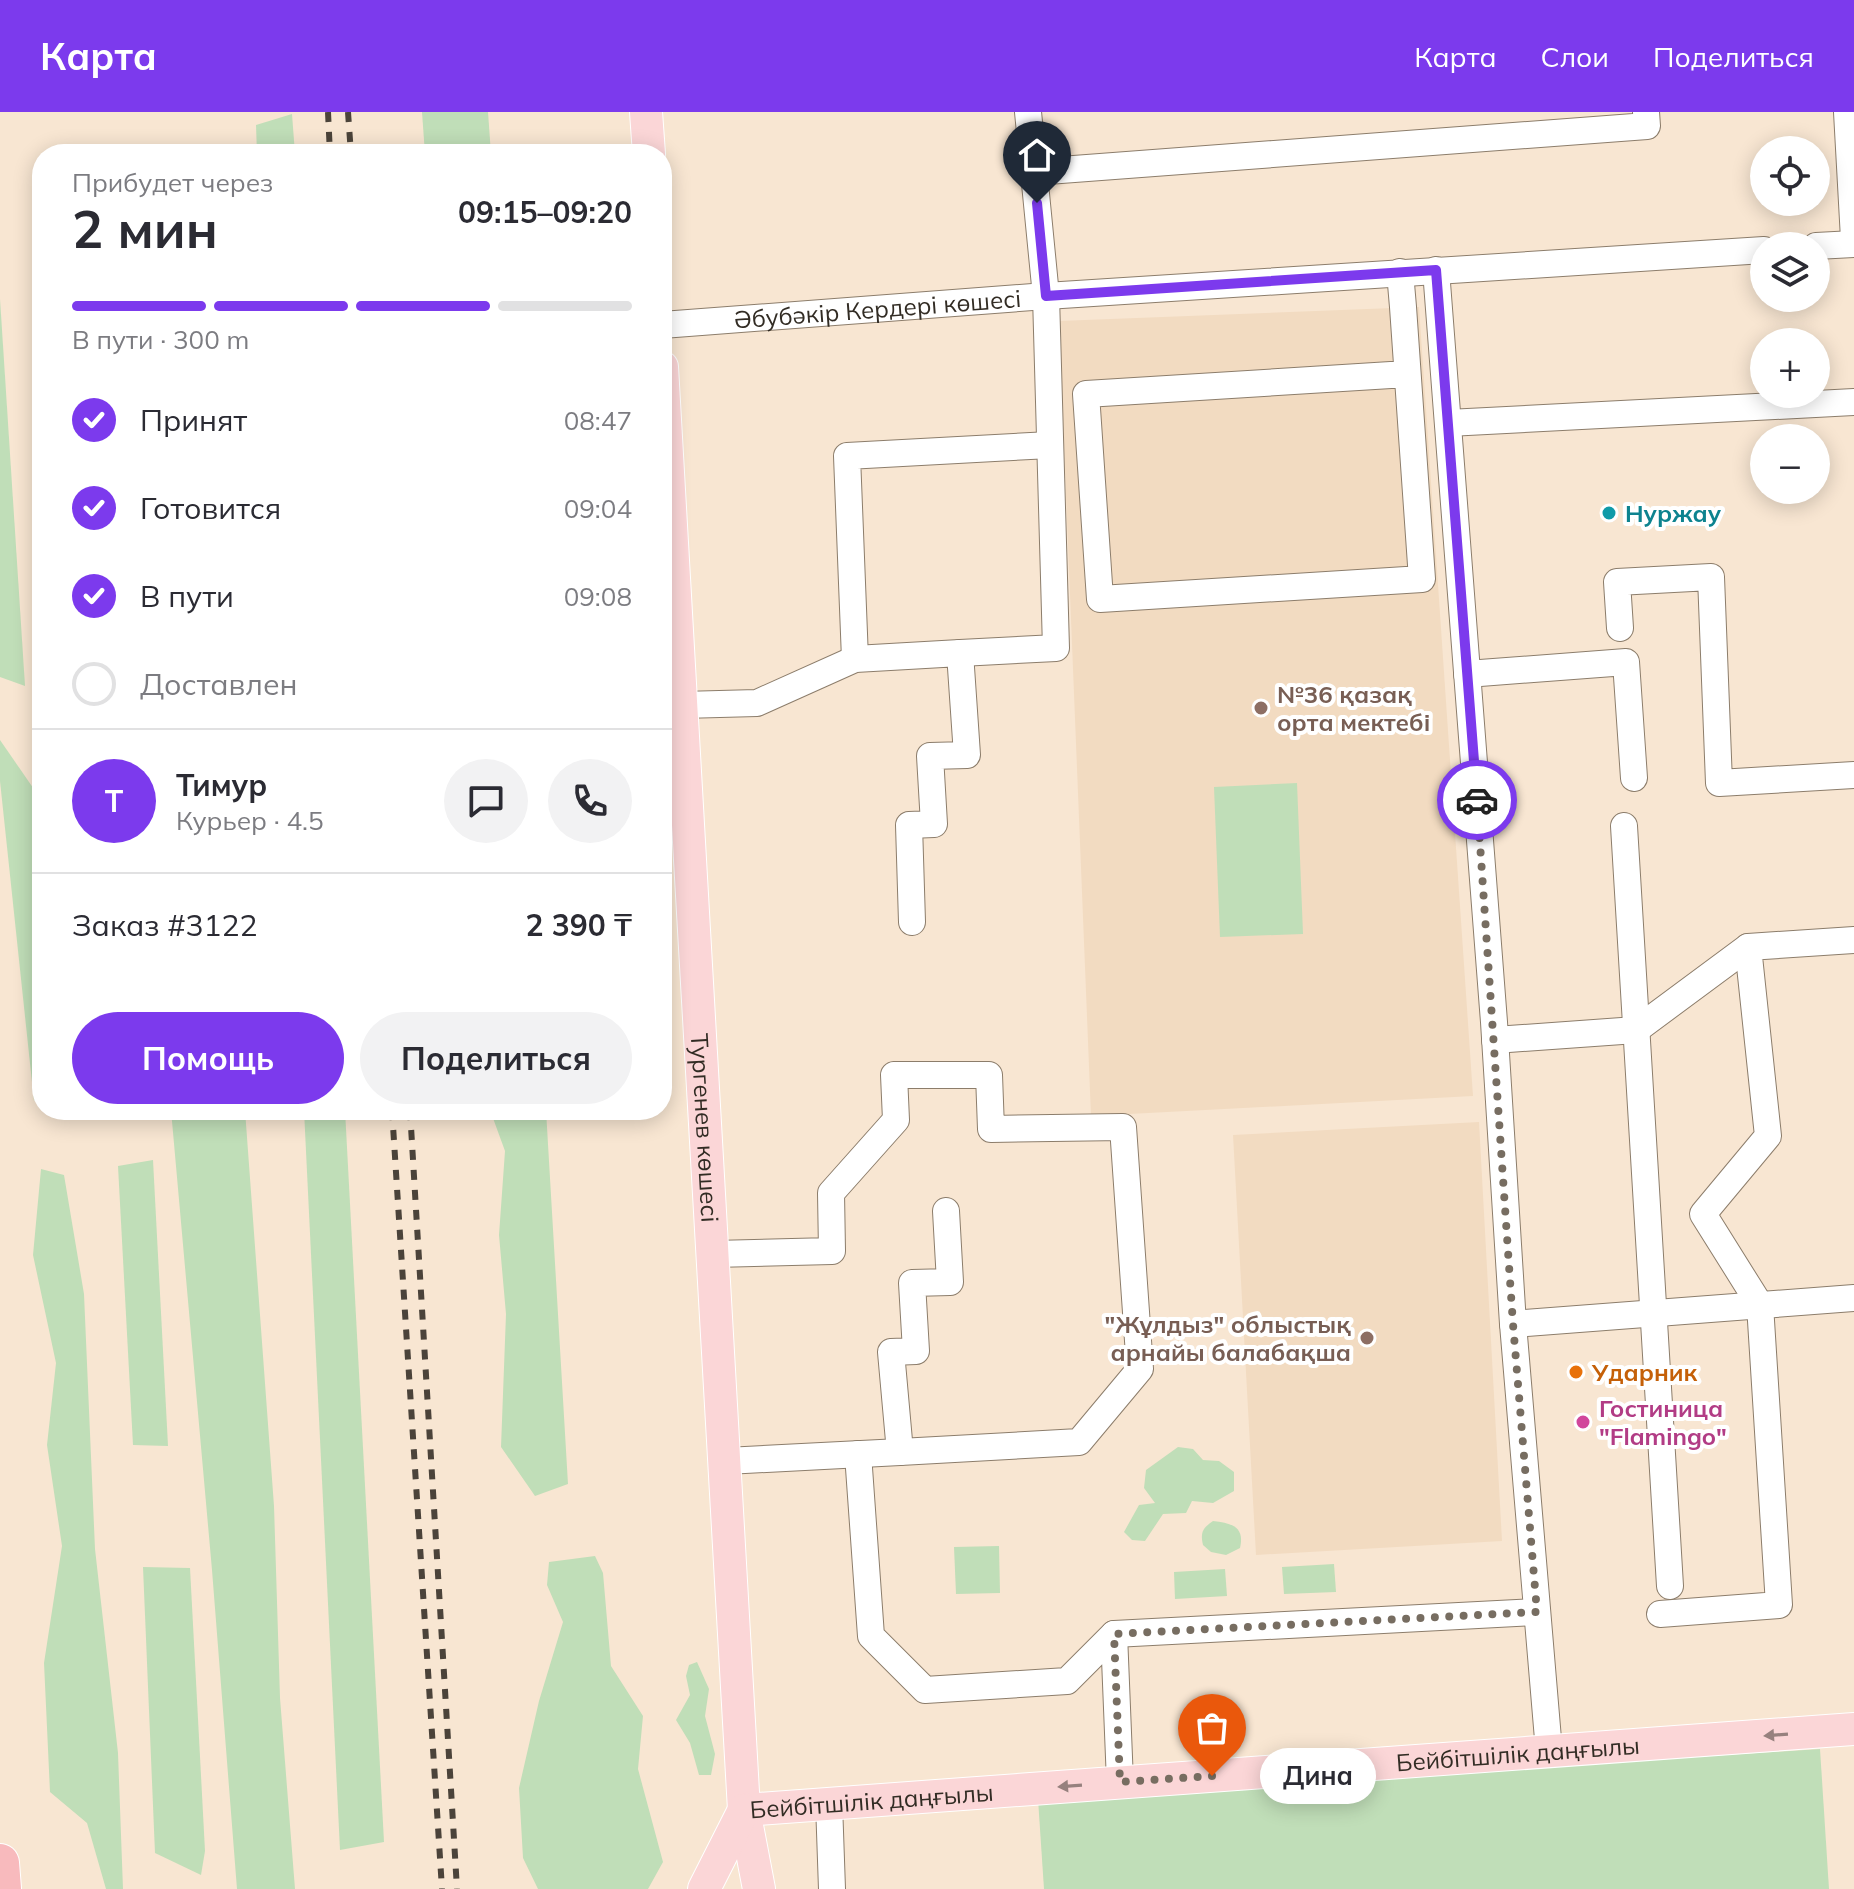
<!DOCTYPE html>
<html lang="ru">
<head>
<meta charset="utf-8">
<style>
	:root { --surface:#fff; --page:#f2f2f3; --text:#2b2b33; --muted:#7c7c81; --line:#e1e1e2; --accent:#7c3aed }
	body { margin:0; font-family:Mulish,sans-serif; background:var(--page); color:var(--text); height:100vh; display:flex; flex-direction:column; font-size:30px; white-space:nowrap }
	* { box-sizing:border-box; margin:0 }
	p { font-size:26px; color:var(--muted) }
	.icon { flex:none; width:44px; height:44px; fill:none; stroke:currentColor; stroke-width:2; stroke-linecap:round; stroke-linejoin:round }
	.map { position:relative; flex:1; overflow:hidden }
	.side { position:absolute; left:32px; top:32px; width:640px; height:976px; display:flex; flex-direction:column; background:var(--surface); border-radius:32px; box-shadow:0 4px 20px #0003 }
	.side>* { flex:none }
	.controls { position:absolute; left:1750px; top:24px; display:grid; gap:16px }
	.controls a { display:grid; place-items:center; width:80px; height:80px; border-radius:50%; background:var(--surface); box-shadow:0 4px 20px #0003; font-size:40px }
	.pin { position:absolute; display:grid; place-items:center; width:68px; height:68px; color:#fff; margin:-82px -34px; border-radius:50% 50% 50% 0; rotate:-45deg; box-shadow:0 0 8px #0007 }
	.pin .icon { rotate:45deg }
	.courier { position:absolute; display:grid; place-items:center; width:80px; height:80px; margin:-40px; border:6px solid #7c3aed; border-radius:50%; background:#fff; color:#222; box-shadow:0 2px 10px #0007 }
	.bubble { position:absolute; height:56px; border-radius:28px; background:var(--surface); box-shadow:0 4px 20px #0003; font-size:26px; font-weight:700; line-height:56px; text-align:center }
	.headline em { font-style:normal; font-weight:700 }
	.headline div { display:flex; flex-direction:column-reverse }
	.headline { display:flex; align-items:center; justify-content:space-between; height:136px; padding:0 40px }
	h1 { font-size:52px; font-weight:700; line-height:60px }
	.bar { display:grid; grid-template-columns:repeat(4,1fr); gap:12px 8px; align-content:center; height:96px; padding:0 40px }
	.bar i { height:10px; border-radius:6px; background:var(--line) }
	.bar .selected { background:var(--accent) }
	.bar p { grid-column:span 4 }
	.line { display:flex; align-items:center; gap:20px; padding:0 40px; border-top:2px solid var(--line) }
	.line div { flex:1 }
	.round { display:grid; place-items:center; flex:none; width:84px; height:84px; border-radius:42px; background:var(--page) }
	ol { padding:0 40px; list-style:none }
	li { display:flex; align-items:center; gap:24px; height:88px }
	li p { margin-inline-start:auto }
	li .icon { padding:8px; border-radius:50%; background:var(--accent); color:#fff; stroke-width:4 }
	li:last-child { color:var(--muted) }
	li i { width:44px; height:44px; border:4px solid var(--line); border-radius:50% }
	.primary-button { display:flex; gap:16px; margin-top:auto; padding:16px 40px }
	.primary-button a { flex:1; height:92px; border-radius:48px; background:var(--accent); color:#fff; font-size:32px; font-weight:700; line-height:92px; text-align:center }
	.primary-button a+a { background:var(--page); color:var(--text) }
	header { display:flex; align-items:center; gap:48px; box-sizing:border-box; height:112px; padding:0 40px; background:var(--accent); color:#fff }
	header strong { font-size:38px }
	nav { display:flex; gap:44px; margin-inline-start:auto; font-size:28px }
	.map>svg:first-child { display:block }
</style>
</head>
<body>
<header>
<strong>Карта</strong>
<nav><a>Карта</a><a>Слои</a><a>Поделиться</a></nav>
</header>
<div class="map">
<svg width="1854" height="1777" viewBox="0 0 1854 1777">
	<rect width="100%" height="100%" fill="#f8e6d2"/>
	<g fill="#f2dbc1">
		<path d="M1419,195l54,789 -382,20 -32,-795z"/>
		<path d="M1479,1010l23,419 -246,14 -23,-420z"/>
	</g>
	<g fill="#c0deb8">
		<path d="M422,0h66l3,42h-66z"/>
		<path d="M292,2l3,40h-38l-1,-29z"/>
		<path d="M0,187l25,387 -25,-9z"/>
		<path d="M0,628l38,55 4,52v242l-8,12 -34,-320z"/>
		<path d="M1297,671l6,151 -83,3 -6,-150z"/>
		<path d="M171,998h74l29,396 6,192 15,191h-58l-25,-319z"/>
		<path d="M304,998h41l39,732 -44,8z"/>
		<path d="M490,998h56l22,374 -33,12 -34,-49 5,-133 -7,-79 6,-84z"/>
		<path d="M153,1048l15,286 -35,-1 -15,-279z"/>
		<path d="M41,1057l23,6 20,119 11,255 23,204 5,136h-17l-19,-66 -37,-31 -6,-129 18,-117 -15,-101 9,-82 -23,-108z"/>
		<path d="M1178,1335l15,2 10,11 16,1 15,11v19l-21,12 -21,-2 -6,12 -23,1 -18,27 -13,-1 -8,-8 15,-27 16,-2 -11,-15 2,-18z"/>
		<path d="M1213,1409c19,2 32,6 27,27l-14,7 -15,-3 -8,-7c-3,-13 0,-17 10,-24z"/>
		<path d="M999,1434l1,47 -44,1 -2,-47z"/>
		<path d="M595,1444l8,17 8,93 32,50 -5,53 25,93 -15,27h-110l-15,-31 -4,-70 20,-87 24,-79 -16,-37 2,-23z"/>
		<path d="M1334,1452l2,28 -52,2 -2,-27z"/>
		<path d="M143,1455l47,1 15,283 -4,24 -46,-22z"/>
		<path d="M1225,1457l2,27 -52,3 -1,-27z"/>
		<path d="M697,1550l12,27 -4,27 10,38 -4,21h-12l-9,-32 -14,-23 14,-25 -4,-19 3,-11z"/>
		<path d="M1820,1637l9,140h-785l-6,-90z"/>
	</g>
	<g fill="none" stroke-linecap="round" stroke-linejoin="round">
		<defs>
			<g id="minor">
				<path d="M1847,0l7,127"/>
				<path d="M1034,60l613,-46 -1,-14"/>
				<path d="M1816,134l38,-2"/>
				<path d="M1436,158l58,752 19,302 36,427"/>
				<path d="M1400,160l3,35 19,272 -322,20 -14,-205 321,-20"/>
				<path id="s1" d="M662,213l384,-29 718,-46"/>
				<path d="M1448,311l406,-21"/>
				<path d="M1620,516l-3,-46 94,-5 8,206 135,-8"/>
				<path d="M960,541l96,-5 -10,-352 -18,-184"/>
				<path d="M855,547l-8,-203 203,-11"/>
				<path d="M1467,562l159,-12 8,116"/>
				<path d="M682,593l75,-2 98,-44 105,-6 7,102 -37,1 4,68 -25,1 3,97"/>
				<path d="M1624,714l46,760"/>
				<path d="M1495,928l141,-10 112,-83"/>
				<path d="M714,1142l118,-3 -1,-58 65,-73 -2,-45h95l2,54 132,-2 17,242 -61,73 -179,10"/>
				<path d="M1513,1212l341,-26"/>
				<path d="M858,1342l13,182 54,54 142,-9 47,-47 6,148"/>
				<path d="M726,1349l174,-9 -9,-100 25,-1 -4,-68 38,-1 -4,-71"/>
				<path d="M1660,1502l119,-9 -19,-300 -57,-91 65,-78 -20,-189 106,-7"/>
				<path d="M1114,1522l423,-22"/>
				<path d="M829,1691l3,86"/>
			</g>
			<g id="major">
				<path d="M646,0l3,42"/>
				<path id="s2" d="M662,255l82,1443 15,79"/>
				<path id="s3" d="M744,1698l1110,-81"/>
				<path d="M704,1777l40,-79"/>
			</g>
			<path id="highway" d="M0,1751l2,26"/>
		</defs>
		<use href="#minor" stroke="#8c7d6b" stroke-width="28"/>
		<use href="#major" stroke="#fff" stroke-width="34"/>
		<use href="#highway" stroke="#fff" stroke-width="40"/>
		<use href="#minor" stroke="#fff" stroke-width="26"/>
		<use href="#major" stroke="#fbd6d7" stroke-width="32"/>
		<use href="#highway" stroke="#f8babd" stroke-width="38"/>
		<g stroke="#4b433a" stroke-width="6" stroke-dasharray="10 10" stroke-linecap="butt">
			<path d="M328,0l2,42"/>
			<path d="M348,0l3,42"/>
			<path d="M392,998l50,779"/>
			<path d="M410,998l47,779"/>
		</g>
	</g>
	<defs><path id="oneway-solid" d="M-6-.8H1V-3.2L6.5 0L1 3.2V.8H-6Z" transform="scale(2)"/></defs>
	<g fill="#96817e">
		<use href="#oneway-solid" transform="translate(1776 1623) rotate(176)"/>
		<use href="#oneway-solid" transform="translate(1070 1674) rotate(176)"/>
	</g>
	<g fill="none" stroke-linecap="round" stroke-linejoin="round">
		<path stroke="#776d61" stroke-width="8" stroke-dasharray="0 14.4" d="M1212,1664l-92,6 -6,-148 423,-22 -24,-288 -36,-524"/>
		<path stroke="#7c3aed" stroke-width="10" d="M1037,91l9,93 390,-26 41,530"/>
	</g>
	<circle fill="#0f9aa8" stroke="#fff" stroke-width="3" cx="1609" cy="401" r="8"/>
	<g fill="#8d6e63" stroke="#fff" stroke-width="3">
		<circle cx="1261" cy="596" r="8"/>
		<circle cx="1367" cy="1226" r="8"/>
	</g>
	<circle fill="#e8710a" stroke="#fff" stroke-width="3" cx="1576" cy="1260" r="8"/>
	<circle fill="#d1479c" stroke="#fff" stroke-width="3" cx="1583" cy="1310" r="8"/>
	<g text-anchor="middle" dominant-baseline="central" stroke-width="8" stroke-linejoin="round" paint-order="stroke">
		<g font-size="24" fill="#322c24" stroke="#fff">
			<text stroke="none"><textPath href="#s1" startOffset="216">Әбубәкір Кердері көшесі</textPath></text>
			<text stroke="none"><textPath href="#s2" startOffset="762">Тургенев көшесі</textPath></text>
			<text stroke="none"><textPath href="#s3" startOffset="776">Бейбітшілік даңғылы</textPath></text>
			<text stroke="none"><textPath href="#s3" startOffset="128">Бейбітшілік даңғылы</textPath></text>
		</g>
		<g font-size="24" font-weight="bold" fill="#0d838f" stroke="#fff" text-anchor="start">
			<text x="1625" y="401">Нуржау</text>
		</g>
		<g font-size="24" font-weight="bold" fill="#785e54" stroke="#fff" text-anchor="start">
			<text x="1277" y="582">№36 қазақ<tspan x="1277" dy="28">орта мектебі</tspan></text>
			<text x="1351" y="1212" text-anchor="end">"Жұлдыз" облыстық<tspan x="1351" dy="28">арнайы балабақша</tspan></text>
		</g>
		<g font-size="24" font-weight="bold" fill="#c56008" stroke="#fff" text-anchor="start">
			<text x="1592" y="1260">Ударник</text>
		</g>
		<g font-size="24" font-weight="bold" fill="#b23c85" stroke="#fff" text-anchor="start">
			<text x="1599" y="1296">Гостиница<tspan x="1599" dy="28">"Flamingo"</tspan></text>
		</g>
	</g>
</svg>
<div class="controls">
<a><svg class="icon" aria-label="locate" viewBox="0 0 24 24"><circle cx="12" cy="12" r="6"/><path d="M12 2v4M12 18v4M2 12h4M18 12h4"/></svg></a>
<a><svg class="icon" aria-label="layers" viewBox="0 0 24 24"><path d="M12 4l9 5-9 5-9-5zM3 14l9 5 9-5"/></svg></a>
<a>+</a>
<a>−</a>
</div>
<div class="pin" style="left:1212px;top:1664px;background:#ea580c"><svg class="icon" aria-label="bag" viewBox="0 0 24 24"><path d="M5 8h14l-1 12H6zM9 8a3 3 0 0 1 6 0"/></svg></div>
<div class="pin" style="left:1037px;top:91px;background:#1f2937"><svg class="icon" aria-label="home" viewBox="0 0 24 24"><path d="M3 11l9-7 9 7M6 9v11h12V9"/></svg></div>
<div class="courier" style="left:1477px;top:688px"><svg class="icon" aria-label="car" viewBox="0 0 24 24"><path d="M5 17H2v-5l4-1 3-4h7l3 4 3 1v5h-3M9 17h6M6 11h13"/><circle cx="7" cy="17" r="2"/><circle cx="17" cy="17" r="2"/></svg></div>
<div class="bubble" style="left:1260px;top:1636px;width:116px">Дина</div>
<section class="side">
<div class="headline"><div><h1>2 мин</h1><p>Прибудет через</p></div><em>09:15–09:20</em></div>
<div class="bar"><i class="selected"></i><i class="selected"></i><i class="selected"></i><i></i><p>В пути · 300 m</p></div>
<ol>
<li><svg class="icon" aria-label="check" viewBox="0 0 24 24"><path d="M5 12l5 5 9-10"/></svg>Принят<p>08:47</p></li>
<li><svg class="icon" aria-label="check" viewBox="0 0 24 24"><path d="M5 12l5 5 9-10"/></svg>Готовится<p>09:04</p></li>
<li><svg class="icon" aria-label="check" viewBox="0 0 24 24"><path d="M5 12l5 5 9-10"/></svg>В пути<p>09:08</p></li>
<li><i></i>Доставлен</li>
</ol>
<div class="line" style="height:144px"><b class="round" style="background:var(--accent);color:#fff">Т</b><div><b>Тимур</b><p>Курьер · 4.5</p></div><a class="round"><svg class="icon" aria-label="chat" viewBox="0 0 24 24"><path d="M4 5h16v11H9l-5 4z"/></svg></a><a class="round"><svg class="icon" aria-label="phone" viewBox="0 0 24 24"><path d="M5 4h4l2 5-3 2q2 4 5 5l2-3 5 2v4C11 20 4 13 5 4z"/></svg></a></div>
<div class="line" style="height:104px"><div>Заказ #3122</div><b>2 390 ₸</b></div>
<div class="primary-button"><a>Помощь</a><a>Поделиться</a></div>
</section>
</div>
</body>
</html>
